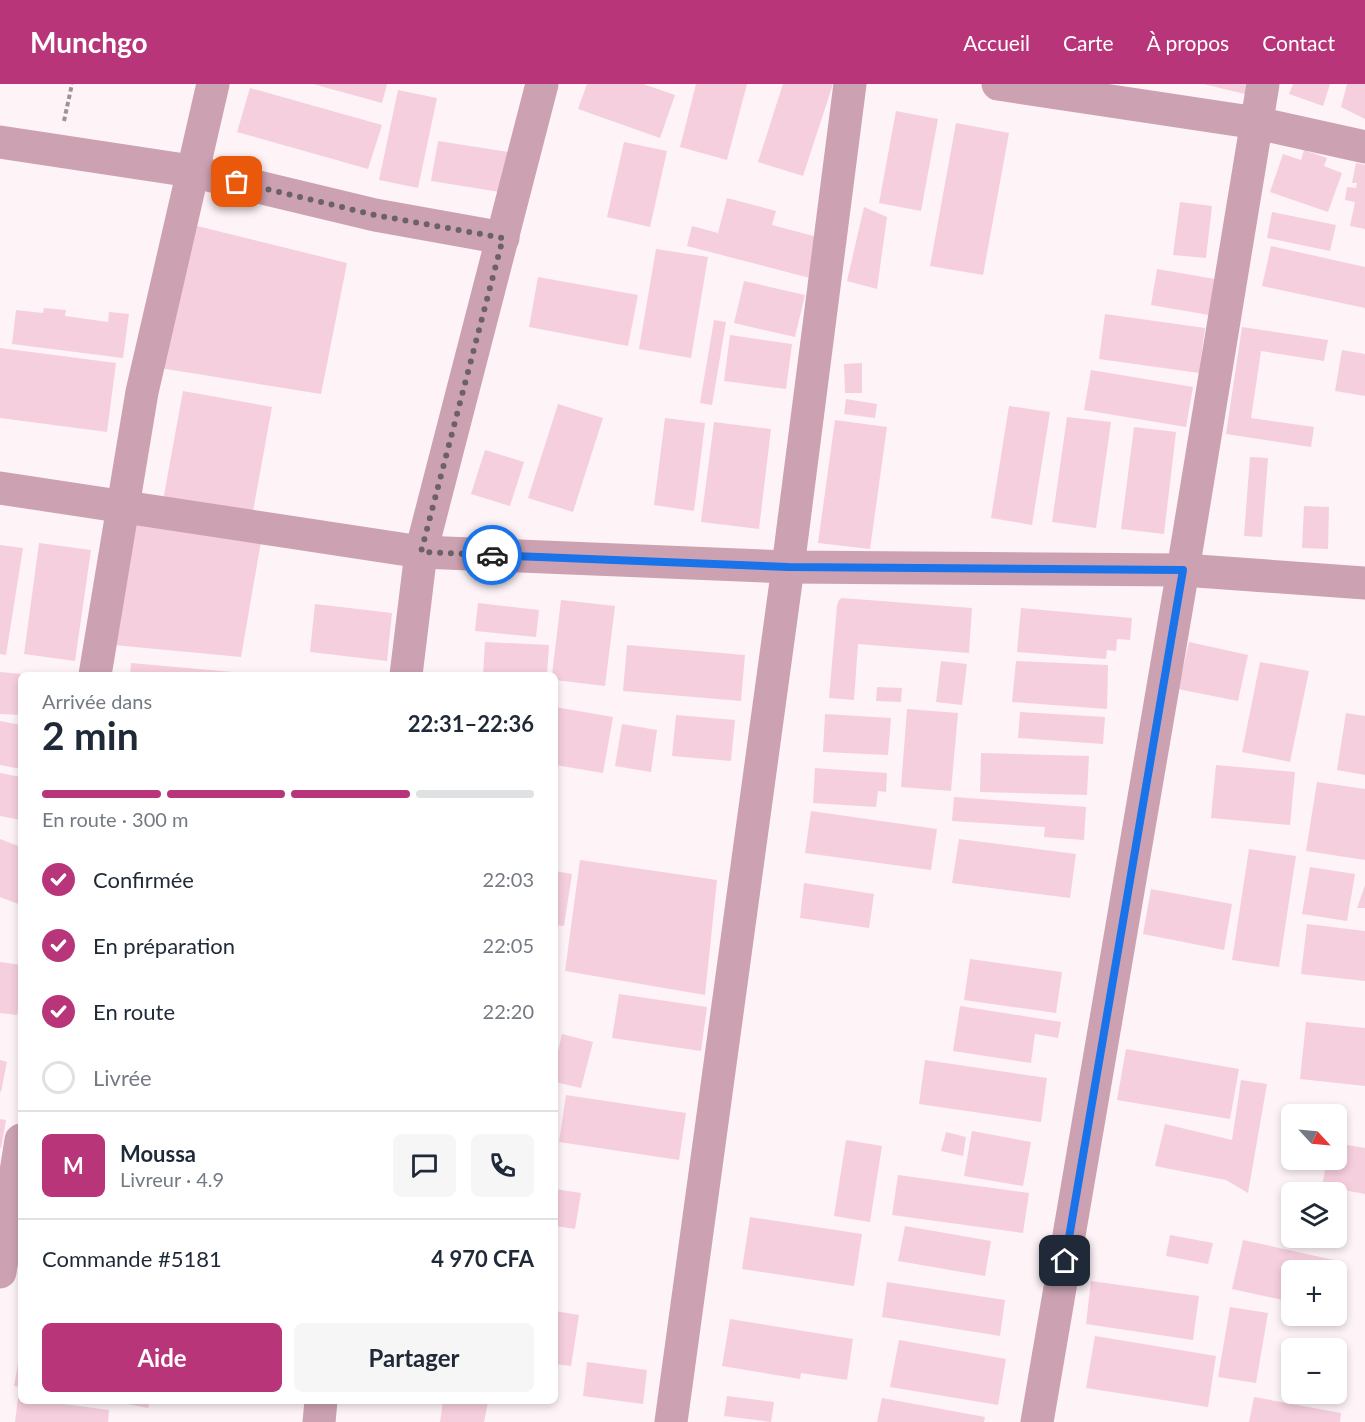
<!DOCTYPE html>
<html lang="fr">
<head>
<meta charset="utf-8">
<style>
	:root { --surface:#fff; --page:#f6f6f7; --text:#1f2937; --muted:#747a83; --line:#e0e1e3; --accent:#b9357a }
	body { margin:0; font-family:Lato,sans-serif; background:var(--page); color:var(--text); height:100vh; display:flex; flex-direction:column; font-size:22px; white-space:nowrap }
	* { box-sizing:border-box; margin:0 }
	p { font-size:20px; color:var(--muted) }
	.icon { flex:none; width:33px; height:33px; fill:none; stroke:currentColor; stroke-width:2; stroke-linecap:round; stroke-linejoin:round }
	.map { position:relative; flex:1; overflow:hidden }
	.panel { position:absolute; left:18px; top:588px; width:540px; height:732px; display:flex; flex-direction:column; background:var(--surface); border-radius:9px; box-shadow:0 3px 9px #0003 }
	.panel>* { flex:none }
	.needle { width:39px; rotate:116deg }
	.buttons { position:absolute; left:1281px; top:1020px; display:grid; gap:12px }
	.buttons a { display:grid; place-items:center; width:66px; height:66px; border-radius:9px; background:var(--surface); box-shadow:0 3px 9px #0003; font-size:30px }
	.pin { position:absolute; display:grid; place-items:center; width:51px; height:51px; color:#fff; margin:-26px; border-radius:12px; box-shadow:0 3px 9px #0006 }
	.courier { position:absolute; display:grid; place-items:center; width:60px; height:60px; margin:-30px; border:4px solid #1a73e8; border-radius:50%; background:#fff; color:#222; box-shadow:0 2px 8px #0007 }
	.overview em { font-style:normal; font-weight:700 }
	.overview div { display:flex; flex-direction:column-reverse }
	.overview { display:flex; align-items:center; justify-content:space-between; height:102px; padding:0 24px }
	h1 { font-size:39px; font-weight:700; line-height:45px }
	.bar { display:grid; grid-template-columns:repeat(4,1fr); gap:9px 6px; align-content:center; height:72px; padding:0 24px }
	.bar i { height:8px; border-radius:4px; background:var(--line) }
	.bar .active { background:var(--accent) }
	.bar p { grid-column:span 4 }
	.line { display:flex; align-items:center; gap:15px; padding:0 24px; border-top:2px solid var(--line) }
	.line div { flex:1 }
	.round { display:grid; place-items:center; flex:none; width:63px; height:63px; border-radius:9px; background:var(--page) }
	ol { padding:0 24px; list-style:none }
	li { display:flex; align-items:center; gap:18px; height:66px }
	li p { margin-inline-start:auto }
	li .icon { padding:6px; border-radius:50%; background:var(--accent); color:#fff; stroke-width:4 }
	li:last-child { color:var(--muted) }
	li i { width:33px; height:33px; border:3px solid var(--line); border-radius:50% }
	.cta { display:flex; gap:12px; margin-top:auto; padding:12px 24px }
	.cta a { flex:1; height:69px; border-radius:9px; background:var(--accent); color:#fff; font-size:24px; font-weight:700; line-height:69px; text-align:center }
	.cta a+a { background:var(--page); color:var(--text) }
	header { display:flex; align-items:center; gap:36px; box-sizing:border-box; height:84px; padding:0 30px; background:var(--accent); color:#fff }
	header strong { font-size:28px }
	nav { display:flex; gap:33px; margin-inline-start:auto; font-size:21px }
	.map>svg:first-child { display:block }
</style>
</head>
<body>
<header>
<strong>Munchgo</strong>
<nav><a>Accueil</a><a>Carte</a><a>À propos</a><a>Contact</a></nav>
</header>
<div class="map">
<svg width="1365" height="1338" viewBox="0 0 1365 1338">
	<rect width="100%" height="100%" fill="#fef3f7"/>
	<g fill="#f6cfde">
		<path d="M313,0h74l-5,19z"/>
		<path d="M587,0h56l32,11 -15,43 -82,-29z"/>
		<path d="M696,0h51l-20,76 -47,-13z"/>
		<path d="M783,0h50l-30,92 -45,-14z"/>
		<path d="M1203,0h45l-3,10z"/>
		<path d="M1293,0h37l-7,22 -34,-12z"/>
		<path d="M1347,0h18v35l-24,-12z"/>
		<path d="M250,4l132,37 -14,44 -131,-37z"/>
		<path d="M398,6l39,8 -19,90 -39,-8z"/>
		<path d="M896,27l42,8 -17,92 -42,-8z"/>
		<path d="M956,39l53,10 -26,142 -53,-9z"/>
		<path d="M438,57l76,12 -8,40 -75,-12z"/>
		<path d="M624,58l43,9 -17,76 -43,-10z"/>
		<path d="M1304,66l23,8 -3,8 18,7 -14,39 -58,-20 13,-38 18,6z"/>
		<path d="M1356,79l9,2v64l-15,-3 5,-24 -10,-2 2,-13 9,1 1,-5h-5z"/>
		<path d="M727,114l49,13 -4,14 49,13 -11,40 -123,-32 5,-20 26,7z"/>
		<path d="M1180,118l32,4 -6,52 -33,-3z"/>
		<path d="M864,123l23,10 -10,72 -30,-8z"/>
		<path d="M1272,128l64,13 -6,26 -63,-13z"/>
		<path d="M189,140l158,39 -26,131 -161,-26z"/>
		<path d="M1271,162l94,21v41l-103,-22z"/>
		<path d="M656,165l52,8 -17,101 -52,-9z"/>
		<path d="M1157,185l58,10 -6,36 -58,-10z"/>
		<path d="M538,193l100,18 -10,51 -99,-19z"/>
		<path d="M744,197l61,14 -10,42 -61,-14z"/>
		<path d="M44,224l22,2 -1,6 43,6 1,-10 20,2 -6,44 -111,-14 4,-34 27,3z"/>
		<path d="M1105,230l100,14 -6,45 -100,-14z"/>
		<path d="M714,236l12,2 -14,83 -12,-2z"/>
		<path d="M1242,243l86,13 -4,21 -63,-10 -10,67 63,9 -3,20 -85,-13z"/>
		<path d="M730,251l62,9 -6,45 -62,-8z"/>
		<path d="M0,264l116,15 -9,69 -107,-14z"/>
		<path d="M1342,266l23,4v42l-30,-5z"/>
		<path d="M862,279v30h-17l-1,-29z"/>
		<path d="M1091,286l102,17 -7,40 -102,-17z"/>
		<path d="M183,307l89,16 -21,115 -89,-16z"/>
		<path d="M846,315l31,5 -2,14 -31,-4z"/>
		<path d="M558,320l45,14 -30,94 -45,-14z"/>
		<path d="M1009,322l41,6 -18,113 -41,-7z"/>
		<path d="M1067,333l44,5 -15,106 -44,-6z"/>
		<path d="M665,334l40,5 -11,88 -40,-6z"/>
		<path d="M835,336l52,7 -17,122 -52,-6z"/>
		<path d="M714,338l57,7 -12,100 -58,-7z"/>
		<path d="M1134,343l42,5 -12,102 -43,-5z"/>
		<path d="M485,366l39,12 -14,44 -39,-12z"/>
		<path d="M1250,373l18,1 -6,79 -18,-1z"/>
		<path d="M1304,422l25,1 -1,42 -26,-1z"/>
		<path d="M123,438l139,14 -21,121 -138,-13z"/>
		<path d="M39,459l52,7 -16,111 -51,-7z"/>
		<path d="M0,461l23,3 -17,107 -6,-1z"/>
		<path d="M842,514l130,10 -3,45 -111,-9 -4,56 -25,-2 8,-92 2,-6z"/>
		<path d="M561,516l54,6 -10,80 -50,-6v-5h-3z"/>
		<path d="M478,519l61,7 -3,27 -61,-6z"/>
		<path d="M315,520l77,9 -5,48 -77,-9z"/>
		<path d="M1021,524l111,10 -2,22 -13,-1 -1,12 -9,-1 -1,9 -89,-7z"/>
		<path d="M485,558l64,3 -2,30h-64z"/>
		<path d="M1189,558l59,13 -10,46 -60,-12z"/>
		<path d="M627,561l118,10 -4,46 -118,-10z"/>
		<path d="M941,577l26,3 -5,41 -26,-3z"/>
		<path d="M1016,577l92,4 -1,44 -95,-7z"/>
		<path d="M1260,578l49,9 -19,91 -48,-10z"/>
		<path d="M131,579l113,10v2h-114z"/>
		<path d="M0,588l21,2v41l-21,-1z"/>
		<path d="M877,603l25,1 -1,14 -25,-1z"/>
		<path d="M555,623l58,10 -10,56 -48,-8z"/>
		<path d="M907,625l51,4 -7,78 -50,-4z"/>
		<path d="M1020,628l85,5 -2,27 -85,-6z"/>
		<path d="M1346,629l19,3v59l-28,-5z"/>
		<path d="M825,630l66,4 -3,37 -65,-3z"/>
		<path d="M676,631l59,5 -4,41 -59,-5z"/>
		<path d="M0,637l21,4v44l-21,-4z"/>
		<path d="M622,640l35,6 -6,42 -36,-6z"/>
		<path d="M981,669l108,3 -2,39 -107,-3z"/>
		<path d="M1216,681l79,7 -5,53 -79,-7z"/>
		<path d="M815,684l72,5 -1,19 -8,-1 -2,16 -63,-4z"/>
		<path d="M0,689l21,4v43l-21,-4z"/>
		<path d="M1317,698l48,7v71l-59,-9z"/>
		<path d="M954,713l132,10 -2,33 -40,-3 1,-10 -93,-6z"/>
		<path d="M811,727l126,18 -6,41 -126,-17z"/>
		<path d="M0,755l21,8v58l-21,-8z"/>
		<path d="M959,755l117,15 -6,44 -118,-15z"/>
		<path d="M1249,765l47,7 -17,111 -47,-7z"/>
		<path d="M580,776l137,20 -12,115 -140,-24z"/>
		<path d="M1310,783l45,7 -8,47 -45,-7z"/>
		<path d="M555,787l17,3 -8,52 -9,-1z"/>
		<path d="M804,799l70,11 -5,34 -69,-10z"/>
		<path d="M1365,801v23h-8z"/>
		<path d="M1151,805l81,15 -8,46 -81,-16z"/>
		<path d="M1307,840l58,7v50l-64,-7z"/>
		<path d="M970,875l92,13 -6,41 -92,-13z"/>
		<path d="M0,878l21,3v29l-4,21 -17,-2z"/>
		<path d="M619,910l88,13 -6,44 -89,-13z"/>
		<path d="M960,922l101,16 -3,16 -23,-4 -4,29 -78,-12z"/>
		<path d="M1306,938l59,6v58l-65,-7z"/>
		<path d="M562,950l31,8 -12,46 -26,-6v-17z"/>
		<path d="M1126,965l113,20 -9,50 -113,-19z"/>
		<path d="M0,976l7,2 -6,30 -1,-1z"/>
		<path d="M925,976l122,18 -6,44 -122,-18z"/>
		<path d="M1241,996l26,4 -19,109 -22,-13 -71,-14 10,-42 67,16z"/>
		<path d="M566,1011l120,18 -7,47 -120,-18z"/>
		<path d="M0,1035l6,1 -5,28h-1z"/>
		<path d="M972,1047l59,11 -8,44 -59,-10z"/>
		<path d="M946,1048l20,5 -3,19 -22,-5z"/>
		<path d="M846,1056l36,6 -12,76 -36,-6z"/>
		<path d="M1336,1059l29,5v46l-43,-8 5,-26h9z"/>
		<path d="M898,1091l131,18 -6,40 -131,-18z"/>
		<path d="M555,1105l26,4 -6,36 -20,-3z"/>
		<path d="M750,1133l112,17 -8,52 -112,-17z"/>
		<path d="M905,1142l86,15 -6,35 -87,-15z"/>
		<path d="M1170,1151l43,8 -5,21 -42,-8z"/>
		<path d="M1243,1156l91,20 -2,10h-40v32l-60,-13z"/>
		<path d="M1091,1197l108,15 -6,44 -107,-16z"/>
		<path d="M887,1198l118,18 -5,36 -118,-19z"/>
		<path d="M1230,1223l38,6 -12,70 -38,-6z"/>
		<path d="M555,1227l24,4 -8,51 -16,-2z"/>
		<path d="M730,1235l123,20 -6,41 -46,-7 -1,6 -78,-13z"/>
		<path d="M1095,1252l121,20 -8,51 -122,-19z"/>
		<path d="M899,1256l107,19 -8,46 -108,-18z"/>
		<path d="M20,1268h1v35l-7,-1z"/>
		<path d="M587,1278l60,8 -4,34 -60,-8z"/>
		<path d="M727,1312l47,6 -3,20 -47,-6z"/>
		<path d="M1254,1313l87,16 -1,9h-91z"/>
		<path d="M18,1314h3v3h20l68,9 -1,12h-93z"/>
		<path d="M882,1314l103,19 -1,5h-107z"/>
		<path d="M112,1317h38l-2,7z"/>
		<path d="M443,1317l45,1 -4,20h-44z"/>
	</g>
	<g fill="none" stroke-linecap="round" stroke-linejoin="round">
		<path stroke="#9d9397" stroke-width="4" stroke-dasharray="4.5 3" stroke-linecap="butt" d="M64,37l8,-37"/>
		<g stroke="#cca2b3" stroke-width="33">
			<path d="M998,0l259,39 108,24"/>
			<path d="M0,58l191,29 184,44 128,23"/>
			<path d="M0,404l421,64 367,15 395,3 182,13"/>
			<path d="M95,591l47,-283 71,-308"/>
			<path d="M406,591l15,-123 121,-468"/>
			<path d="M0,1188l21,-132"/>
			<path d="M319,1338l2,-21"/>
			<path d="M671,1338l117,-855 62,-483"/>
			<path d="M1037,1338l146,-852 80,-486"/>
		</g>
	</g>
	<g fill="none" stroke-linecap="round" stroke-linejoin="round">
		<path stroke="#6c6266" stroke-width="6" stroke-dasharray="0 10.8" d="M237,98l138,33 128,23 -82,314 71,3"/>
		<path stroke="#1a73e8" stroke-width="8" d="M492,471l296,12 395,3 -118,691"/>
	</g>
</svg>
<div class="buttons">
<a><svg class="needle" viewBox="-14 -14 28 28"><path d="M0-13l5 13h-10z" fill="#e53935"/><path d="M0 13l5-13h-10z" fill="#747a83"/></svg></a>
<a><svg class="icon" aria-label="layers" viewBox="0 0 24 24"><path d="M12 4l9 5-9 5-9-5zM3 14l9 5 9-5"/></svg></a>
<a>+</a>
<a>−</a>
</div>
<div class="pin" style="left:237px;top:98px;background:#ea580c"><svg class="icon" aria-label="bag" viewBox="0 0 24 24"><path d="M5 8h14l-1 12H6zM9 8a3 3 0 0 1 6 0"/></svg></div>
<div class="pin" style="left:1065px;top:1177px;background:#1f2937"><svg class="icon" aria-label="home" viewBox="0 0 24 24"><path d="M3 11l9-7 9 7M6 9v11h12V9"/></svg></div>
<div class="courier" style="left:492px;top:471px"><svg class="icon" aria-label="car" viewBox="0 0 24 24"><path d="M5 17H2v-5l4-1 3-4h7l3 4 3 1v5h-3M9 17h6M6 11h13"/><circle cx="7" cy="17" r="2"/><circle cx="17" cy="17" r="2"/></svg></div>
<section class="panel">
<div class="overview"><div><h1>2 min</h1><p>Arrivée dans</p></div><em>22:31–22:36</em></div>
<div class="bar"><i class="active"></i><i class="active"></i><i class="active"></i><i></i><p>En route · 300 m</p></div>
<ol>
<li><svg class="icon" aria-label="check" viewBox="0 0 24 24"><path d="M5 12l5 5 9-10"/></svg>Confirmée<p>22:03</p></li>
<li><svg class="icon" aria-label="check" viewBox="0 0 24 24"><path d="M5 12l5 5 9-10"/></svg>En préparation<p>22:05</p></li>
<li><svg class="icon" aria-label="check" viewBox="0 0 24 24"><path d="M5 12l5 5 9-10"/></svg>En route<p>22:20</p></li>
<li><i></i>Livrée</li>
</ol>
<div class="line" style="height:108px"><b class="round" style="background:var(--accent);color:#fff">M</b><div><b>Moussa</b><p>Livreur · 4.9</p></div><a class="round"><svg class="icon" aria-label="chat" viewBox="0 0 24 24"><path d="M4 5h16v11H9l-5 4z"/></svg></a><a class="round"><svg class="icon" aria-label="phone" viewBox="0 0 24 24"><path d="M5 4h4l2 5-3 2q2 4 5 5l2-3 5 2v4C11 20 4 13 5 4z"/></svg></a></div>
<div class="line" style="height:78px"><div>Commande #5181</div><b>4 970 CFA</b></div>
<div class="cta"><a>Aide</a><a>Partager</a></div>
</section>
</div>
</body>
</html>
